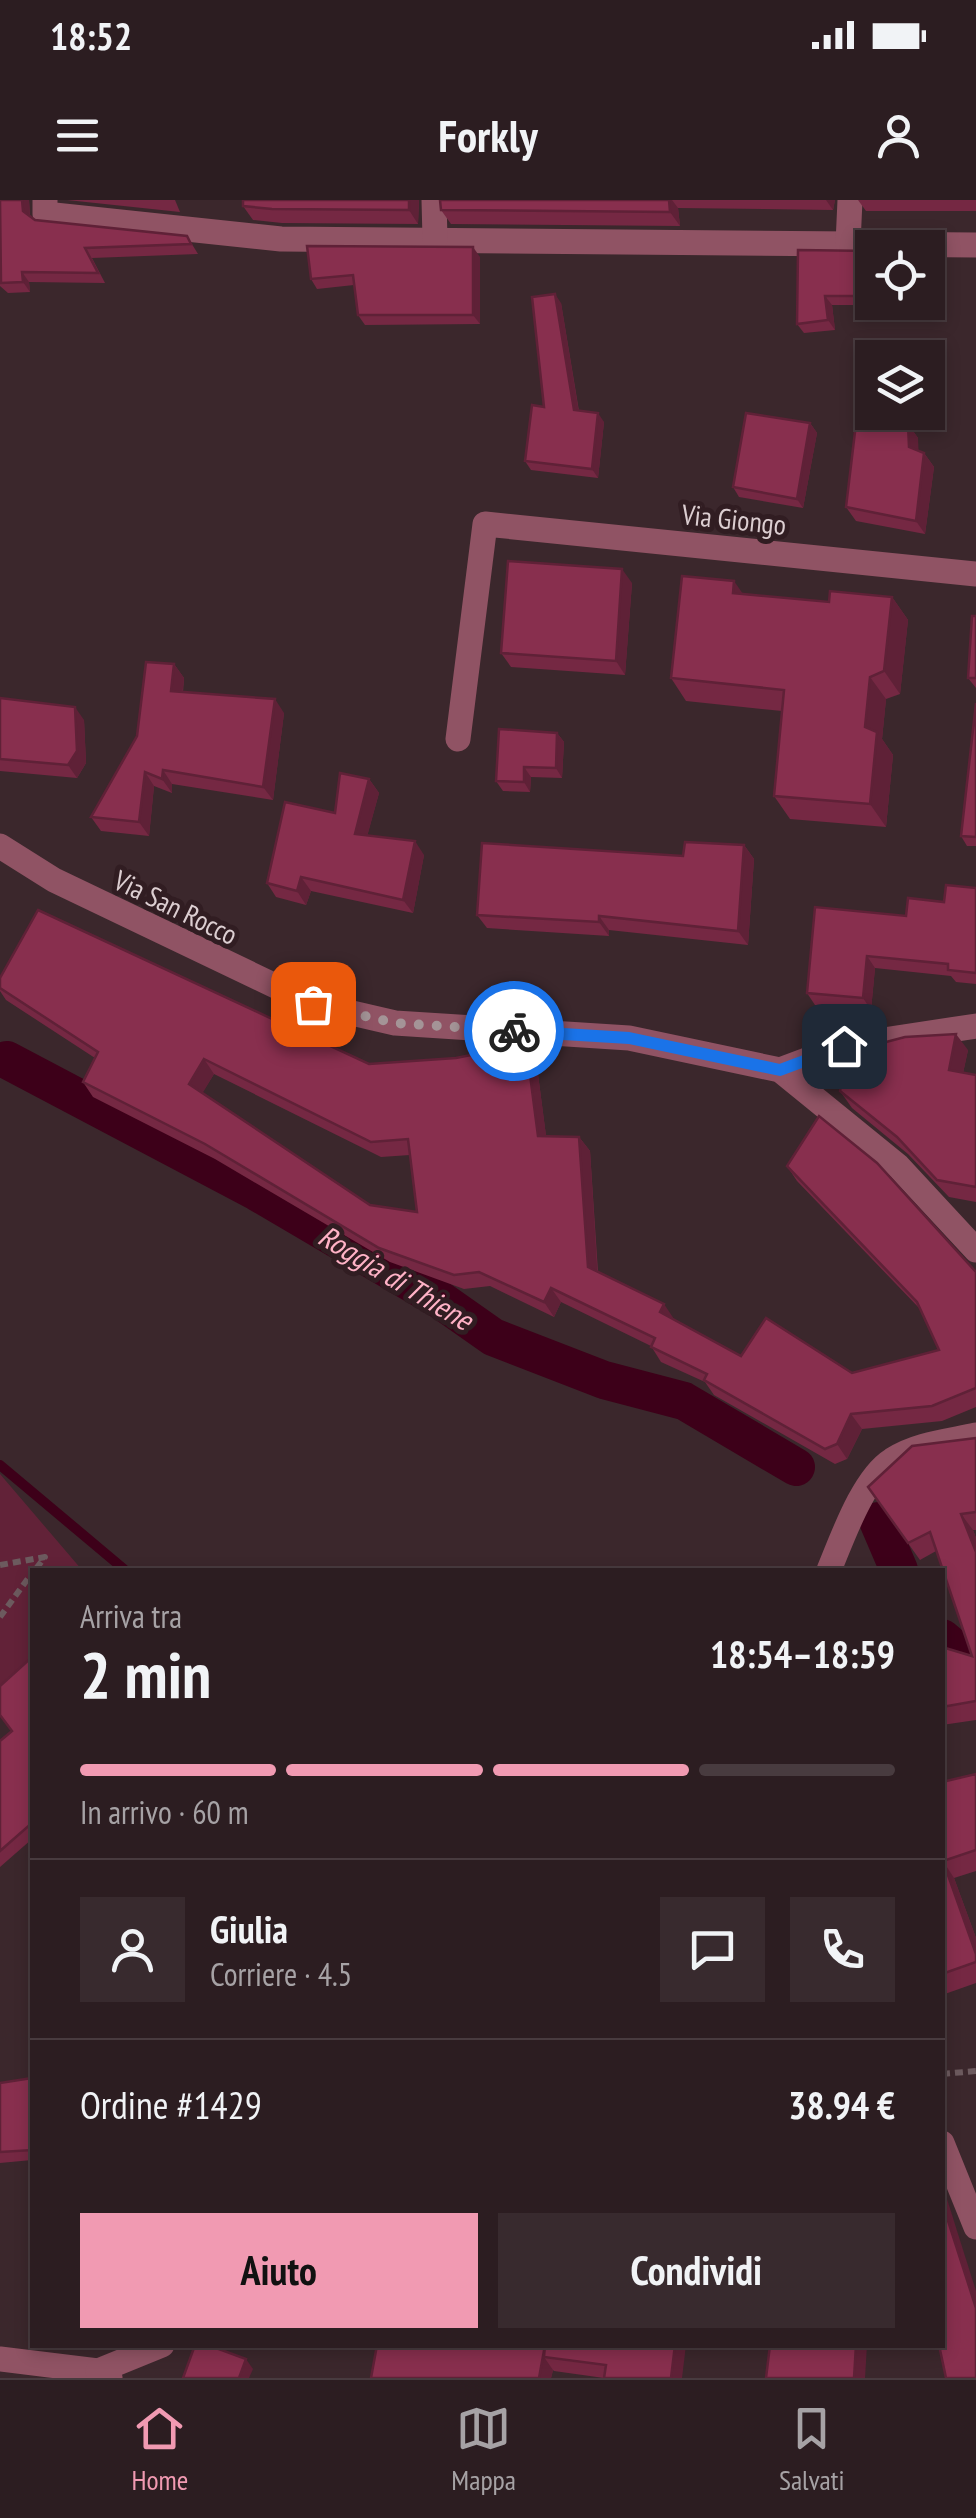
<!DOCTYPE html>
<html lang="it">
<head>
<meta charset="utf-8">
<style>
	:root { --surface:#2c1d21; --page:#382a2e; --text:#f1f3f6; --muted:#a6a2a5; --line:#483b3f; --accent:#f19ab2 }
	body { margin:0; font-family:"PT Sans Narrow",sans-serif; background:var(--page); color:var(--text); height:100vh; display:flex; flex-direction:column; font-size:38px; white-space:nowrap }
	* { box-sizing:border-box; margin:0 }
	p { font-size:32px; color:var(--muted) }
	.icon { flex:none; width:55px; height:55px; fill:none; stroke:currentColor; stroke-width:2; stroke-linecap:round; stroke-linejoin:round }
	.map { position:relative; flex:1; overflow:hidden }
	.side { position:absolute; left:30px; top:1368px; width:915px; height:780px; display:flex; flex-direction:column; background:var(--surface); border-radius:0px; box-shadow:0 5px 15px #0003,0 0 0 2px var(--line) }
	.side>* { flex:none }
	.fabs { position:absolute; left:855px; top:30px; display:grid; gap:20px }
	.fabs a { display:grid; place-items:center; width:90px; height:90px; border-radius:0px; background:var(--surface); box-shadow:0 5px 15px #0003,0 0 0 2px var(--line); font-size:50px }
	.pin { position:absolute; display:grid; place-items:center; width:85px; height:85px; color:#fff; margin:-42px; border-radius:20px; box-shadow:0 5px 15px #0006 }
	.courier { position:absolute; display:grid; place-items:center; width:100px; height:100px; margin:-50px; border:8px solid #1a73e8; border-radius:50%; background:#fff; color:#222; box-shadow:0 2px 12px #0007 }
	.head em { font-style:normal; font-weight:800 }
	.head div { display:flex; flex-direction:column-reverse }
	.head { display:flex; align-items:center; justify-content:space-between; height:170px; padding:0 50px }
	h1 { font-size:65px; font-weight:800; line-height:75px }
	.bar { display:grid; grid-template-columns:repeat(4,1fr); gap:15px 10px; align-content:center; height:120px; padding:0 50px }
	.bar i { height:12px; border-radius:8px; background:var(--line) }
	.bar .selected { background:var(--accent) }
	.bar p { grid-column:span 4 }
	.line { display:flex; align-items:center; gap:25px; padding:0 50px; border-top:2px solid var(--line) }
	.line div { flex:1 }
	.round { display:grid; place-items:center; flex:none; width:105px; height:105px; border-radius:0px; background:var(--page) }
	.button { display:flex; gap:20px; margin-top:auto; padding:20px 50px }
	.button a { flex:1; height:115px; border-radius:0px; background:var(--accent); color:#111; font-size:40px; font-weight:800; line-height:115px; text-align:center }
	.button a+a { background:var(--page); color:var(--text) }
	.status { display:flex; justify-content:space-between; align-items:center; height:70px; padding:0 50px; background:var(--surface); direction:ltr }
	.status svg { height:28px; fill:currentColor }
	header { display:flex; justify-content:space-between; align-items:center; height:130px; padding:0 50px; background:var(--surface); font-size:45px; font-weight:800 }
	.dock { display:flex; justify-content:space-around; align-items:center; height:140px; border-top:2px solid var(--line); background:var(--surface); font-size:28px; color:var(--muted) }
	.dock a { display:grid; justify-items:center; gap:5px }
	.dock .selected { color:var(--accent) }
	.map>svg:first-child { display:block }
</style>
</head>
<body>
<div class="status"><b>18:52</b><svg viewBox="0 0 49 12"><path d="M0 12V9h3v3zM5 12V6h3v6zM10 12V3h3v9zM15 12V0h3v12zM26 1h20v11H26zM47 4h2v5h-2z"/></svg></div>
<header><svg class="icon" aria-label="menu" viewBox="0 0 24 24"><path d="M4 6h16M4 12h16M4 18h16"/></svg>Forkly<svg class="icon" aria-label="person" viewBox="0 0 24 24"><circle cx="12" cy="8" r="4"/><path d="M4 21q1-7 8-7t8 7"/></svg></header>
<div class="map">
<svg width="976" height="2178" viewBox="0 0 976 2178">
	<rect width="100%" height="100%" fill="#3b272c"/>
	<path fill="#622238" d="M0,1274l82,96h-50v104l-32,28z"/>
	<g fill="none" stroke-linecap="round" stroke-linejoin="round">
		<path stroke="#3d0019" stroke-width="10" d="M0,1265l125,105"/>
		<g stroke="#3d0019" stroke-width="38">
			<path d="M7,860l250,132 182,107 54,38 111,43 80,21 112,66"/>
			<path d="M878,1321l21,49"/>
			<path d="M942,1438l20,17 14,2"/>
		</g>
		<g stroke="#6c5a5e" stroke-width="6" stroke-dasharray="8 5" stroke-linecap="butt">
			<path d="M0,1365l45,-8 -10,13"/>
			<path d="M0,1417l32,-44"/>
			<path d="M942,1874l34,-3"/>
		</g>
		<g stroke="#905364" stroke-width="25">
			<path d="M45,0v14l236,25 695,6"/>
			<path d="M434,0l1,39"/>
			<path d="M848,44l2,-44"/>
			<path d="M458,539l27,-215 491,50"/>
			<path d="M0,646l54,34 259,124 82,19 234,15 151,32 118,96 78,84"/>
			<path d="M780,870l64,-24 132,-20"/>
			<path d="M829,1370c13,-31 34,-92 63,-110 24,-16 57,-19 84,-25"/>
			<path d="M942,1943l34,84"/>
			<path d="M0,2159l98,12 12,7"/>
			<path d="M98,2171l64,-26"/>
		</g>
	</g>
	<g fill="#752843" fill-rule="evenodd">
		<path d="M0,0h29l1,16 5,4 152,16 11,18 -106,4 13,25 -76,-1 1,10 -22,1 -8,-7z"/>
		<path d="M67,0h108l5,12z"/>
		<path d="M243,0h176l-1,24 -136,-1 -29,-3 -10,-14z"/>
		<path d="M440,0h395l-2,10 -155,-2 2,18 -229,-2 -10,-14z"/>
		<path d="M858,0h118v11h-110z"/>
		<path d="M872,51v51h21v3h-61l3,25 -31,3 -7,-9z"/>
		<path d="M480,57v67l-115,1 -7,-10 -4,-30 -37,4 -6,-10z"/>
		<path d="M561,103l18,108 25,11 -6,56 -67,-8 -6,-9 19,-54z"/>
		<path d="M810,223l7,10 -14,75 -64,-11 -6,-10z"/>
		<path d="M908,224l10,14v13l6,2 10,14 -9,67 -69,-13 -10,-14z"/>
		<path d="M632,383l-7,92 -114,-8 -10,-14z"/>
		<path d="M743,394l86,8 63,-5 16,23 -8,74 -14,5 -4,40 11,16 -7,72 -96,-8 -16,-23 8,-85 -96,-10 -15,-23z"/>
		<path d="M976,416v72l-8,-10z"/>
		<path d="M174,464l10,14 -1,14 101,21 -11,87 -101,-16v9l-18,-7 -5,50 -48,-5 -10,-14 46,-81z"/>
		<path d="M0,498l84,22 2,43 -9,15 -77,-7z"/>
		<path d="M976,503v143h-9l-6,-10z"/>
		<path d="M557,533l7,9 -2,36 -31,-1 -1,15 -27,-1 -7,-10z"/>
		<path d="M369,579l10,14 -12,43 57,19 -11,58 -102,-22 -5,14 -30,-8 -9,-14z"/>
		<path d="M744,645l10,14 -6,86 -139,-15v6l-122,-8 -10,-13 206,-59z"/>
		<path d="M976,688v96l-20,-2 -5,-6 -76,-8 -4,42 -56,-5 -8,-12 99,-77z"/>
		<path d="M0,778l369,86 87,-6 70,-14 10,15 10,77 33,1 11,14 8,121 76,47 67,37 111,17 87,-23 -18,-40 -124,-129 -10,-15 189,106v135l-34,14 -80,8 -15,30 -12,5 -121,-69 -9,-13 -44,-20 -10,-16 -90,-44 -7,15 -64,-31 -26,3 -74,-27 -175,-103 -122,-62 -10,-15 12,-24 -89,-58 -6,-9zM214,874l167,83 29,-2 7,57 -47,-7 -168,-112z"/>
		<path d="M968,850l-5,23 13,2v127l-27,-5 -41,-43 -56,-46 -12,-17z"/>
		<path d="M976,1238v92h-3l3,8v182l-34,5v-78l30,9 -36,-105 -16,9 -52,-73z"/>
		<path d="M32,1457v182l-32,28v-126l12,-9z"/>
		<path d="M976,1574v97l-22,7 22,60v45l-34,12v-213z"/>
		<path d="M32,1878v82l-32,3v-80z"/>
		<path d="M377,2145h309l-82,33 -50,-7 -1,-1 -2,8h-180z"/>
	</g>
	<g fill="#5f2137">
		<path d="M22,0h7l1,21 -7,-10z"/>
		<path d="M409,0h10l-1,24 -9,-14z"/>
		<path d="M669,0h3l6,8 2,18 -10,-14z"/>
		<path d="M826,0h9l-2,10z"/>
		<path d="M473,47l7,10v67l-7,-9z"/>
		<path d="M22,72l7,10 1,10 -7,-10z"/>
		<path d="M555,94l6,9 19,116 -6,-9z"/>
		<path d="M825,96l7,9 3,25 -7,-10z"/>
		<path d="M598,213l6,9 -6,56 -6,-9z"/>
		<path d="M810,223l7,10 -14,75 -6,-9z"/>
		<path d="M908,224l10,14 1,23 -10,-14z"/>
		<path d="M924,253l10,14 -9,67 -9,-13z"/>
		<path d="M622,369l10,14 -7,92 -9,-14z"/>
		<path d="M734,381l16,23 -17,-11z"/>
		<path d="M892,397l16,23 -8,74 -16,-23z"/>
		<path d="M174,464l10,14 -3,27 -10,-14z"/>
		<path d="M870,477l16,22 -4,40 11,16 -7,72 -16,-23 -5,-77z"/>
		<path d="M275,499l9,14 -11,87 -10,-13z"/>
		<path d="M75,507l9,13 2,43 -9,15 -9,-13z"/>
		<path d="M557,533l7,9 -2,36 -6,-10z"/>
		<path d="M524,567l7,10 -1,15 -6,-10z"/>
		<path d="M163,570l9,14v9l-10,-14z"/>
		<path d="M145,572l9,14 -5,50 -10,-14z"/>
		<path d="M369,579l10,14 -15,55 -9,-14z"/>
		<path d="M415,641l9,14 -11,58 -10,-13z"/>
		<path d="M744,645l10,14 -6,86 -10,-14z"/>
		<path d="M301,677l10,14 -5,14 -9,-14z"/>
		<path d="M599,716l10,14v6l-10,-14z"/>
		<path d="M867,756l8,12 -4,42 -8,-12z"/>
		<path d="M956,834l12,16 -8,37 -11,-17z"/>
		<path d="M526,844l10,15 12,92 -10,-15z"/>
		<path d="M204,859l10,15 -15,25 -10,-15z"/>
		<path d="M579,937l11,14 8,131 -10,-15z"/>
		<path d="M551,1088l10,14 -7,15 -10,-15z"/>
		<path d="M664,1104l10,15 -14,-7z"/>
		<path d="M851,1214l11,15 -15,30 -10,-15z"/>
		<path d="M961,1314l12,16 3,8v14z"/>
		<path d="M943,1661l11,17 22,60v16z"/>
		<path d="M942,1992l5,7 29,92v17l-34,-106z"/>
		<path d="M545,2145l-1,12 9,13 -2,8h-12z"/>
		<path d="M675,2145h11l-4,33h-11z"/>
		<path d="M856,2145h11l-2,33h-11z"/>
		<path d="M246,2159l7,10 -4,9h-10z"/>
	</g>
	<g fill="#882f4e" stroke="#5f2137" stroke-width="2.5" fill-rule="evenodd">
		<path d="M0,0h22l1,11 12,9 152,16 4,8 -106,4 13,25 -76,-1 1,10 -22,1z"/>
		<path d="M243,0h166v10l-137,-1 -29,-3z"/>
		<path d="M440,0h229l1,12 -229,-2z"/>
		<path d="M307,46l166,1v68h-115l-5,-40 -42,4z"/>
		<path d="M798,50l74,1v45h-47l3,24 -31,4z"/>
		<path d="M555,94l19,116 24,3 -6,56 -67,-8 7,-56 12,2 -12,-110z"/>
		<path d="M746,213l64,10 -13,76 -64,-12z"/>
		<path d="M857,215l51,9 1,23 15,6 -8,68 -70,-14z"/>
		<path d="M508,361l114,8 -6,92 -115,-8z"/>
		<path d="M682,376l52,5 -1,12 96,9 1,-11 62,6 -8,74 -14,6 -5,50 12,5 -7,72 -96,-8 10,-106 -113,-12z"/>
		<path d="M972,416h4v62h-8z"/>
		<path d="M146,462l28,2 -3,27 104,8 -12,88 -100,-17 -1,9 -17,-7 -6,50 -48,-5 46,-81z"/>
		<path d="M0,498l75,9 2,44 -9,14 -68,-6z"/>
		<path d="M976,503v134l-15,-1z"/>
		<path d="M499,529l58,4 -1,35 -32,-1v15l-28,-1z"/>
		<path d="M340,573l29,6 -14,55 60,7 -12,59 -102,-23 -4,14 -30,-8 18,-81 50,11z"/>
		<path d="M685,642l59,3 -6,86 -139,-15v6l-122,-7 5,-72 201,13z"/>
		<path d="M946,685l30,3v85l-28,-3v-6l-81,-8 -4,42 -56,-5 8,-86 91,9 2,-18 36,4z"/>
		<path d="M38,710l331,154 87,-6 70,-14 12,92 41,1 9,130 76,37 -4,8 81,44 25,-38 86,55 87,-23 -22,-48 -130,-136 32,-50 58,47 99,109v116l-44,18 -81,8 -14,30 -12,5 -121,-69 3,-6 -56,-27 4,-9 -104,-50 -7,14 -65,-30 -25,3 -75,-27 -174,-104 -122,-62 15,-30 -98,-64v-10zM204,859l167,83 37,-3 9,73 -47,-7 -181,-121z"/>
		<path d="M956,834l-7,36 27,5v112l-39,-7 -40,-43 -57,-46 8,-39 57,-15z"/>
		<path d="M976,1238v74l-15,2 15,38v149l-34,6v-60l30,9 -42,-124 -22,11 -40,-56 44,-41z"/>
		<path d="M32,1457v166l-32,28v-110l12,-10 -12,-16v-29z"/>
		<path d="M976,1574v76l-33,11 33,93v8l-34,12v-192z"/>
		<path d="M32,1878v94v-22l-32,2v-69z"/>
		<path d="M942,2002l34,106v70h-30l-7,-33h3z"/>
		<path d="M195,2145h13l38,14 -7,19h-56z"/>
		<path d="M377,2145h168l-6,33h-168z"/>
		<path d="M545,2145h130l-4,33h-67l2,-13 -62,-8z"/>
		<path d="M770,2145h86l-2,33h-88z"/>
	</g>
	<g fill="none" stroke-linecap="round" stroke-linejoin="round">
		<path stroke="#a49497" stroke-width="10" stroke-dasharray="0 18" d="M313,804l82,19 119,8"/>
		<path stroke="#1a73e8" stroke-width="12" d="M514,831l115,7 151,32 64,-24"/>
	</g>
	<g text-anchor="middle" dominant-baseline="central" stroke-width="10" stroke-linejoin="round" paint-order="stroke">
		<g font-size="28" fill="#dcced1" stroke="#311d22">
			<text transform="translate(734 319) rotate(6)">Via Giongo</text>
			<text transform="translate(176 707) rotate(26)">Via San Rocco</text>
		</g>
		<g font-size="30" font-style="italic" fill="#ffb2c6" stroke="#311d22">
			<text transform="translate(396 1077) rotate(31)">Roggia di Thiene</text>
		</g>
	</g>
</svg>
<div class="fabs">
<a><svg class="icon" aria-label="locate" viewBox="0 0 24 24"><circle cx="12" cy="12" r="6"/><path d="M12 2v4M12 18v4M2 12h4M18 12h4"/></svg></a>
<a><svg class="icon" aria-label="layers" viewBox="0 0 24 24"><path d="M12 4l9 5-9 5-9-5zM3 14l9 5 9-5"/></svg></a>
</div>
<div class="pin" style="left:313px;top:804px;background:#ea580c"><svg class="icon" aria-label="bag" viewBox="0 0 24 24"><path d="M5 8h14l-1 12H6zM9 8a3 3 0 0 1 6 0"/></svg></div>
<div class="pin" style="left:844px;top:846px;background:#1f2937"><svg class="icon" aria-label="home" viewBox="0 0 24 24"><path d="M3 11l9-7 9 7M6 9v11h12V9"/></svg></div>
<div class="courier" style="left:514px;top:831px"><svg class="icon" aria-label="bike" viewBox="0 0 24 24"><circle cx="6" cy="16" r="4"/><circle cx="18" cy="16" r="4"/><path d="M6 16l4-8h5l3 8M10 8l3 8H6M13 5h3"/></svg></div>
<section class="side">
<div class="head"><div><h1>2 min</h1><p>Arriva tra</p></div><em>18:54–18:59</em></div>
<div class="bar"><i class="selected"></i><i class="selected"></i><i class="selected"></i><i></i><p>In arrivo · 60 m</p></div>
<div class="line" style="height:180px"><a class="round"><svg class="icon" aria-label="person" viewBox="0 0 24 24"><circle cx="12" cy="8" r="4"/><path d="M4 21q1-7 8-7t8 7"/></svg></a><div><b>Giulia</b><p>Corriere · 4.5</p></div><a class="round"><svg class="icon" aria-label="chat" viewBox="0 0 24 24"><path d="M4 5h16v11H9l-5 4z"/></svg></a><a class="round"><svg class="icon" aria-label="phone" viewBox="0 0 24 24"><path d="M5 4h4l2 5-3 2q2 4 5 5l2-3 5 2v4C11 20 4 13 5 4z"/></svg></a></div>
<div class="line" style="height:130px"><div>Ordine #1429</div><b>38.94 €</b></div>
<div class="button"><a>Aiuto</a><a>Condividi</a></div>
</section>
</div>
<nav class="dock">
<a class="selected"><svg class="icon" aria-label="home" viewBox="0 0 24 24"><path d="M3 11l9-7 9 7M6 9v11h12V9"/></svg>Home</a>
<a><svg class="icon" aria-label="map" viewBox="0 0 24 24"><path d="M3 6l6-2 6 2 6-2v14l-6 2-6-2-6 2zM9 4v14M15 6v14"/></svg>Mappa</a>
<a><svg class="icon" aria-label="saved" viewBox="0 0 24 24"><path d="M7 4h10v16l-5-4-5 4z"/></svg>Salvati</a>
</nav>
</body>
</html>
